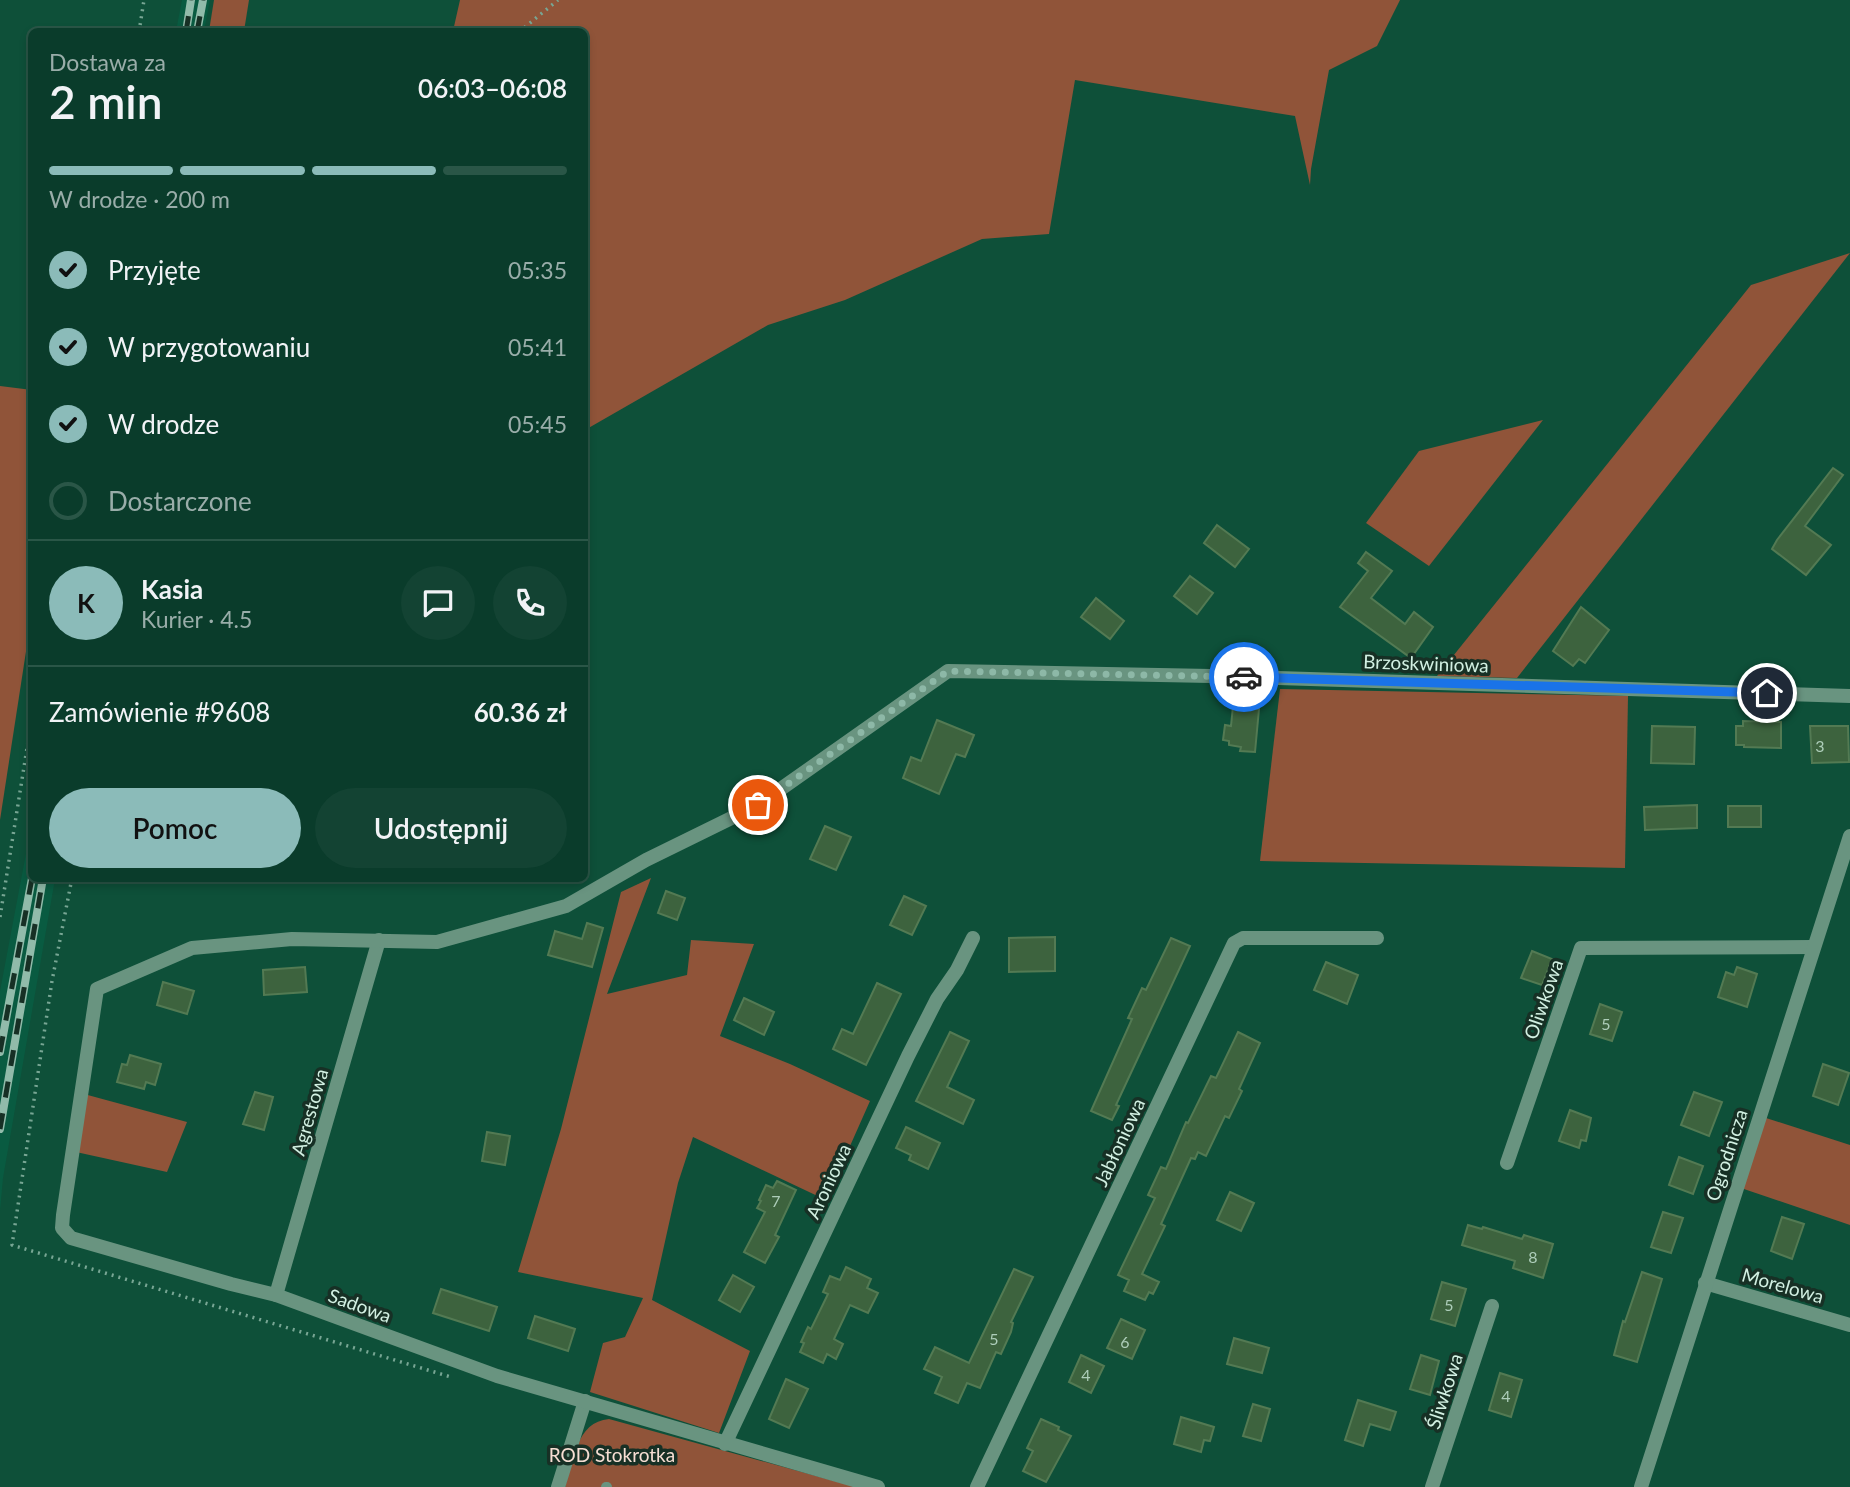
<!DOCTYPE html>
<html lang="pl">
<head>
<meta charset="utf-8">
<style>
	:root { --surface:#0a3c2b; --page:#134333; --text:#f1f3f6; --muted:#99ada9; --line:#2a5647; --accent:#8bbbb9 }
	body { margin:0; font-family:Lato,sans-serif; background:var(--page); color:var(--text); height:100vh; display:flex; flex-direction:column; font-size:26px; white-space:nowrap }
	* { box-sizing:border-box; margin:0 }
	p { font-size:23px; color:var(--muted) }
	.icon { flex:none; width:38px; height:38px; fill:none; stroke:currentColor; stroke-width:2; stroke-linecap:round; stroke-linejoin:round }
	.map { position:relative; flex:1; overflow:hidden }
	.side { position:absolute; left:28px; top:28px; width:560px; height:854px; display:flex; flex-direction:column; background:var(--surface); border-radius:10px; box-shadow:0 4px 10px #0003,0 0 0 2px var(--line) }
	.side>* { flex:none }
	.pin { position:absolute; display:grid; place-items:center; width:60px; height:60px; color:#fff; margin:-30px; border:4px solid #fff; border-radius:50%; box-shadow:0 2px 7px #0007 }
	.courier { position:absolute; display:grid; place-items:center; width:70px; height:70px; margin:-35px; border:5px solid #1a73e8; border-radius:50%; background:#fff; color:#222; box-shadow:0 2px 9px #0007 }
	.overview em { font-style:normal; font-weight:600 }
	.overview div { display:flex; flex-direction:column-reverse }
	.overview { display:flex; align-items:center; justify-content:space-between; height:119px; padding:0 21px }
	h1 { font-size:46px; font-weight:600; line-height:52px }
	.bar { display:grid; grid-template-columns:repeat(4,1fr); gap:10px 7px; align-content:center; height:84px; padding:0 21px }
	.bar i { height:9px; border-radius:5px; background:var(--line) }
	.bar .current { background:var(--accent) }
	.bar p { grid-column:span 4 }
	.line { display:flex; align-items:center; gap:18px; padding:0 21px; border-top:2px solid var(--line) }
	.line div { flex:1 }
	.round { display:grid; place-items:center; flex:none; width:74px; height:74px; border-radius:37px; background:var(--page) }
	ol { padding:0 21px; list-style:none }
	li { display:flex; align-items:center; gap:21px; height:77px }
	li p { margin-inline-start:auto }
	li .icon { padding:7px; border-radius:50%; background:var(--accent); color:#111; stroke-width:4 }
	li:last-child { color:var(--muted) }
	li i { width:38px; height:38px; border:4px solid var(--line); border-radius:50% }
	.action { display:flex; gap:14px; margin-top:auto; padding:14px 21px }
	.action a { flex:1; height:80px; border-radius:42px; background:var(--accent); color:#111; font-size:28px; font-weight:600; line-height:80px; text-align:center }
	.action a+a { background:var(--page); color:var(--text) }
	.map>svg:first-child { display:block }
</style>
</head>
<body>
<div class="map">
<svg width="1850" height="1487" viewBox="0 0 1850 1487">
	<rect width="100%" height="100%" fill="#0e5039"/>
	<g fill="#095b41">
		<path d="M182,0h28l-6,31h-28z"/>
		<path d="M31,827l1,51 23,1 -52,299 -3,33v-220z"/>
	</g>
	<g fill="#905439">
		<path d="M214,0h35l-5,31h-35z"/>
		<path d="M460,0h940l-23,46 -48,24 -18,99 -1,16 -15,-69 -220,-36 -26,154 -67,5 -137,61 -77,25 -183,105 -1,-398 -131,-1z"/>
		<path d="M1850,253l-333,425 -80,-2 314,-391z"/>
		<path d="M0,386l32,4 -1,229 -31,201z"/>
		<path d="M1543,420l-114,146 -63,-43 53,-72z"/>
		<path d="M1280,689l348,7 -3,172 -365,-7z"/>
		<path d="M651,878l-44,116 80,-19 4,-35 63,4 -34,92 70,28 80,37 -44,99 -133,-63 -15,46 -26,117 98,51 -31,82 -129,-41 13,-49 22,-6 18,-39 -125,-26 43,-143 60,-237z"/>
		<path d="M84,1094l103,28 -20,50 -91,-20z"/>
		<path d="M1766,1118l84,27v80l-109,-37z"/>
		<path d="M609,1419l247,68h-291c9,-27 11,-65 44,-68z"/>
	</g>
	<g fill="#3d633e" stroke="#537a53" stroke-width="2">
		<path d="M1833,468l10,7 -38,51 26,19 -25,30 -34,-26 5,-9z"/>
		<path d="M1217,525l32,24 -14,18 -31,-24z"/>
		<path d="M1366,552l26,19 -21,27 34,26 9,-12 19,15 -22,31 -71,-51 28,-36 -10,-8z"/>
		<path d="M1190,576l23,17 -16,21 -23,-18z"/>
		<path d="M1096,598l28,23 -14,18 -29,-22z"/>
		<path d="M1581,607l28,23 -24,33 -6,-4 -6,7 -20,-15z"/>
		<path d="M1233,706l26,3 -4,43 -15,-1 1,-4 -12,-2v-4l-6,-1 2,-15 6,1z"/>
		<path d="M937,720l37,15 -9,22 -9,-3 -17,40 -36,-16 8,-21 10,4z"/>
		<path d="M1743,721l38,1v26l-37,-1v-2h-8v-19h7z"/>
		<path d="M1652,726l43,1 -1,37 -43,-1z"/>
		<path d="M1810,726h38l1,36 -37,1z"/>
		<path d="M1697,805v23l-52,2 -1,-23z"/>
		<rect x="1728" y="806" width="33" height="21"/>
		<path d="M825,826l26,11 -15,33 -26,-11z"/>
		<path d="M666,891l19,7 -8,22 -19,-7z"/>
		<path d="M904,896l22,10 -14,29 -22,-10z"/>
		<path d="M587,923l16,5 -11,39 -44,-12 7,-24 27,8z"/>
		<path d="M1055,937v34l-46,1v-34z"/>
		<path d="M1171,938l19,8 -74,159 3,1 -7,14 -21,-9 41,-92 -4,-1 14,-30 4,2z"/>
		<path d="M1532,951l20,8 -10,26 -21,-7z"/>
		<path d="M1326,962l32,13 -11,29 -33,-14z"/>
		<path d="M305,967l2,25 -43,3 -1,-25z"/>
		<path d="M1737,967l20,7 -10,33 -29,-10 8,-25 8,3z"/>
		<path d="M163,982l31,9 -7,23 -30,-9z"/>
		<path d="M877,983l24,11 -35,71 -33,-16 9,-20 11,5z"/>
		<path d="M744,998l30,14 -10,23 -30,-15z"/>
		<path d="M1600,1004l22,8 -10,29 -22,-7z"/>
		<path d="M950,1032l19,9 -22,46 27,13 -11,24 -47,-23z"/>
		<path d="M1238,1032l22,11 -21,46 3,2 -13,27 -4,-2 -19,40 -8,-4 -3,7 -4,-1 -30,66 4,2 -23,48 17,8 -6,12 -4,-2 -4,8 -21,-9 5,-11 -11,-5 37,-77 -7,-3 13,-28 5,2 20,-47 2,1 23,-47 5,2z"/>
		<path d="M130,1055l31,9 -6,21 -9,-3 -2,7 -27,-7 5,-18 5,1z"/>
		<path d="M1823,1064l26,9 -11,32 -25,-9z"/>
		<path d="M255,1092l18,5 -9,33 -21,-6z"/>
		<path d="M1694,1092l28,10 -13,34 -28,-11z"/>
		<path d="M1570,1110l21,8 -5,23 -5,-1 -2,8 -20,-7z"/>
		<path d="M906,1127l34,16 -12,26 -19,-9 2,-5 -15,-7z"/>
		<path d="M487,1132l23,4 -5,29 -23,-4z"/>
		<path d="M1679,1157l24,9 -10,28 -24,-9z"/>
		<path d="M777,1181l19,9 -21,45 4,2 -14,26 -21,-11 21,-40 -8,-4 4,-7 -2,-1 7,-15 7,3z"/>
		<path d="M1230,1192l24,11 -13,28 -24,-11z"/>
		<path d="M1663,1212l20,6 -12,35 -20,-6z"/>
		<path d="M1782,1217l22,7 -12,35 -21,-8z"/>
		<path d="M1468,1225l14,4 1,-2 39,12 2,-4 29,9 -10,34 -30,-10 2,-7 -53,-16z"/>
		<path d="M846,1267l25,12 -4,9 11,5 -10,20 -18,-8 -16,34 9,5 -7,15 -9,-5 -4,9 -23,-11 4,-9 -3,-1 7,-15 3,2 17,-35 -5,-2 7,-16 10,4z"/>
		<path d="M1014,1269l19,8 -22,45 2,1 -2,9 -10,22 -5,-2 -16,36 -13,-5 -9,20 -23,-10 7,-16 -18,-8 11,-22 34,16z"/>
		<path d="M1642,1272l20,7 -25,83 -23,-7 9,-34 2,1z"/>
		<path d="M733,1275l21,12 -14,25 -21,-12z"/>
		<path d="M1442,1282l24,7 -11,37 -24,-7z"/>
		<path d="M441,1289l56,18 -8,24 -56,-18z"/>
		<path d="M535,1316l40,13 -7,22 -40,-13z"/>
		<path d="M1121,1319l24,11 -13,29 -25,-11z"/>
		<path d="M1234,1338l35,10 -7,25 -35,-9z"/>
		<path d="M1081,1355l23,11 -13,27 -22,-11z"/>
		<path d="M1421,1355l18,6 -9,34 -20,-6z"/>
		<path d="M1500,1373l22,7 -11,37 -22,-7z"/>
		<path d="M786,1379l22,10 -19,39 -20,-9z"/>
		<path d="M1358,1400l38,12 -6,18 -20,-6 -7,22 -18,-6z"/>
		<path d="M1253,1404l17,5 -9,32 -18,-5z"/>
		<path d="M1181,1417l33,10 -4,14 -6,-1 -3,12 -27,-8z"/>
		<path d="M1041,1419l18,8 -1,3 13,6 -25,46 -23,-11 10,-20 -6,-3z"/>
	</g>
	<g fill="none" stroke-linecap="round" stroke-linejoin="round">
		<g stroke="#78a694" stroke-width="3.5" stroke-dasharray="2 5" stroke-linecap="butt">
			<path d="M139,32l5,-32"/>
			<path d="M519,32l39,-32"/>
			<path d="M72,878l-20,103 -40,264 439,132"/>
			<path d="M0,917l32,-200"/>
		</g>
		<path stroke="#699480" stroke-width="10" d="M606,1487h1"/>
		<g stroke="#699480" stroke-width="14">
			<path d="M1507,1163l74,-215 232,-1"/>
			<path d="M1705,1283l145,42"/>
			<path d="M276,1295l103,-355"/>
			<path d="M725,1444l183,-388 29,-57 20,-29 16,-32"/>
			<path d="M558,1487l27,-86"/>
			<path d="M878,1487l-381,-111 -221,-81 -45,-11 -160,-46 -9,-10 1,-13 34,-226 95,-41 100,-9 145,3 129,-36 80,-46 112,-55 190,-134 263,5 639,20"/>
			<path d="M977,1487l257,-544 9,-5h134"/>
			<path d="M1432,1487l60,-181"/>
			<path d="M1641,1487l209,-651"/>
		</g>
		<defs>
			<g id="rail">
				<path d="M186,32l5,-32"/>
				<path d="M197,32l6,-32"/>
				<path d="M0,1052l32,-174"/>
				<path d="M0,1129l43,-251"/>
			</g>
		</defs>
		<use href="#rail" stroke="#91bbaa" stroke-width="8"/>
		<use href="#rail" stroke="#173025" stroke-width="5" stroke-dasharray="16" stroke-linecap="butt"/>
	</g>
	<g fill="none" stroke-linecap="round" stroke-linejoin="round">
		<path stroke="#8db8a7" stroke-width="7" stroke-dasharray="0 12.6" d="M758,805l190,-134 296,6"/>
		<path stroke="#1a73e8" stroke-width="9" d="M1244,677l523,16"/>
	</g>
	<g text-anchor="middle" dominant-baseline="central" stroke-width="7" stroke-linejoin="round" paint-order="stroke">
		<g font-size="16" fill="#adcdb9">
			<text x="1820" y="745">3</text>
			<text x="1606" y="1023">5</text>
			<text x="776" y="1200">7</text>
			<text x="1533" y="1256">8</text>
			<text x="1449" y="1304">5</text>
			<text x="994" y="1338">5</text>
			<text x="1125" y="1341">6</text>
			<text x="1086" y="1374">4</text>
			<text x="1506" y="1395">4</text>
		</g>
		<g font-size="19" fill="#d2f0e2" stroke="#173025">
			<text transform="translate(1426 663) rotate(2)">Brzoskwiniowa</text>
			<text transform="translate(1543 999) rotate(-71)">Oliwkowa</text>
			<text transform="translate(309 1112) rotate(-74)">Agrestowa</text>
			<text transform="translate(1119 1142) rotate(-65)">Jabłoniowa</text>
			<text transform="translate(1726 1155) rotate(-72)">Ogrodnicza</text>
			<text transform="translate(828 1181) rotate(-65)">Aroniowa</text>
			<text transform="translate(1783 1285) rotate(16)">Morelowa</text>
			<text transform="translate(360 1305) rotate(20)">Sadowa</text>
			<text transform="translate(1444 1391) rotate(-72)">Śliwkowa</text>
		</g>
		<g font-size="19" fill="#f6ded3" stroke="#173025">
			<text x="612" y="1454">ROD Stokrotka</text>
		</g>
	</g>
</svg>
<div class="pin" style="left:758px;top:805px;background:#ea580c"><svg class="icon" aria-label="bag" viewBox="0 0 24 24"><path d="M5 8h14l-1 12H6zM9 8a3 3 0 0 1 6 0"/></svg></div>
<div class="pin" style="left:1767px;top:693px;background:#1f2937"><svg class="icon" aria-label="home" viewBox="0 0 24 24"><path d="M3 11l9-7 9 7M6 9v11h12V9"/></svg></div>
<div class="courier" style="left:1244px;top:677px"><svg class="icon" aria-label="car" viewBox="0 0 24 24"><path d="M5 17H2v-5l4-1 3-4h7l3 4 3 1v5h-3M9 17h6M6 11h13"/><circle cx="7" cy="17" r="2"/><circle cx="17" cy="17" r="2"/></svg></div>
<section class="side">
<div class="overview"><div><h1>2 min</h1><p>Dostawa za</p></div><em>06:03–06:08</em></div>
<div class="bar"><i class="current"></i><i class="current"></i><i class="current"></i><i></i><p>W drodze · 200 m</p></div>
<ol>
<li><svg class="icon" aria-label="check" viewBox="0 0 24 24"><path d="M5 12l5 5 9-10"/></svg>Przyjęte<p>05:35</p></li>
<li><svg class="icon" aria-label="check" viewBox="0 0 24 24"><path d="M5 12l5 5 9-10"/></svg>W przygotowaniu<p>05:41</p></li>
<li><svg class="icon" aria-label="check" viewBox="0 0 24 24"><path d="M5 12l5 5 9-10"/></svg>W drodze<p>05:45</p></li>
<li><i></i>Dostarczone</li>
</ol>
<div class="line" style="height:126px"><b class="round" style="background:var(--accent);color:#111">K</b><div><b>Kasia</b><p>Kurier · 4.5</p></div><a class="round"><svg class="icon" aria-label="chat" viewBox="0 0 24 24"><path d="M4 5h16v11H9l-5 4z"/></svg></a><a class="round"><svg class="icon" aria-label="phone" viewBox="0 0 24 24"><path d="M5 4h4l2 5-3 2q2 4 5 5l2-3 5 2v4C11 20 4 13 5 4z"/></svg></a></div>
<div class="line" style="height:91px"><div>Zamówienie #9608</div><b>60.36 zł</b></div>
<div class="action"><a>Pomoc</a><a>Udostępnij</a></div>
</section>
</div>
</body>
</html>
